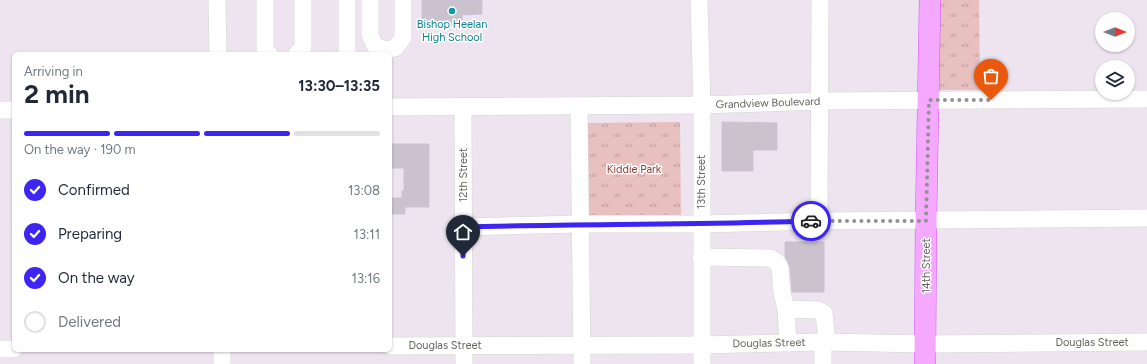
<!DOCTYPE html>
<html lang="en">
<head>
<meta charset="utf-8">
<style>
	:root { --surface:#fff; --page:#f6f6f7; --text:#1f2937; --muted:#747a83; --line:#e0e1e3; --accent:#3d25f4 }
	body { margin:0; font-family:Figtree,sans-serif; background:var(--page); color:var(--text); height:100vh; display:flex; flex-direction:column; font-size:15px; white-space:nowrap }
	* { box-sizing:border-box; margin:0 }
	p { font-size:13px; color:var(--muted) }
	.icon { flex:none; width:22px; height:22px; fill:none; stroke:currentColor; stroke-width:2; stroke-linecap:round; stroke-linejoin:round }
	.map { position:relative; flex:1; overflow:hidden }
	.details { position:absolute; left:12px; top:52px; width:380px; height:300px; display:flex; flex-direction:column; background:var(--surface); border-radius:6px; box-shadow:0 1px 3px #0004 }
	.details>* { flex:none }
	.needle { width:26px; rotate:90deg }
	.fabs { position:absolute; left:1095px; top:12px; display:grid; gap:8px }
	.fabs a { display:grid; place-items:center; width:40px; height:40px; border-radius:50%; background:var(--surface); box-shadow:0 1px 3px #0004; font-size:20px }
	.pin { position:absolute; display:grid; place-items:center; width:34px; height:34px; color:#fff; margin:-41px -17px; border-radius:50% 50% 50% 0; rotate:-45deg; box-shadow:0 0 4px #0007 }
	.pin .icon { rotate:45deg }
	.courier { position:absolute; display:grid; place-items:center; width:40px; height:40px; margin:-20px; border:3px solid #3d25f4; border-radius:50%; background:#fff; color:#222; box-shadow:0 1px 5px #0007 }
	.overview em { font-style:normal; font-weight:700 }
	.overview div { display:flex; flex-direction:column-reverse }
	.overview { display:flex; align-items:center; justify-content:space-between; height:68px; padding:0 12px }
	h1 { font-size:26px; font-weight:700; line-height:30px }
	.bar { display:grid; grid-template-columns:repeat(4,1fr); gap:6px 4px; align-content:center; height:48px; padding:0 12px }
	.bar i { height:5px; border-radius:3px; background:var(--line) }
	.bar .current { background:var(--accent) }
	.bar p { grid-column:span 4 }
	ol { padding:0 12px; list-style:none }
	li { display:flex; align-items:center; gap:12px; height:44px }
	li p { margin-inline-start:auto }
	li .icon { padding:4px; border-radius:50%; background:var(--accent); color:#fff; stroke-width:4 }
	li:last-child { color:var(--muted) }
	li i { width:22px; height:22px; border:2px solid var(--line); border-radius:50% }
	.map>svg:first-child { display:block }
</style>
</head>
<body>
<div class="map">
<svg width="1147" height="364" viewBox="0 0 1147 364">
	<defs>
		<pattern id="park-tufts" width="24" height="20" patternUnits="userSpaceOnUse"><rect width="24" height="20" fill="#e8c0bf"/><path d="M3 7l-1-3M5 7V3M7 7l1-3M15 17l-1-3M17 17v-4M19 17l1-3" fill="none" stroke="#bfa09e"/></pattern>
	</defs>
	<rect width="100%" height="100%" fill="#ede4ef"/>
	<g fill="url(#park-tufts)">
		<path d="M936,0h43l1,90h-43z"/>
		<path d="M680,122l1,94h-93l-1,-93z"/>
	</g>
	<g fill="#cac2cd" stroke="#cfc2d5">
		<path d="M422,0h60v14l-20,1 1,10 -41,-1z"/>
		<path d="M722,122l55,1v27h-24v21h-31z"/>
		<path d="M390,144h39v63h-24v7h-15v-16h12v-7h2v-23h-14z"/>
		<path d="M785,242h39v50h-32l-2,-25 -5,-11z"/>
	</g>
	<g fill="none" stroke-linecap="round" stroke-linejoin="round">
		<defs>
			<g id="minor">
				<path d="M217,0l1,54"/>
				<path d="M265,0v50l4,4"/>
				<path d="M347,0v54"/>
				<path d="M370,0v35l5,11 10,4 10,-2 8,-10v-38"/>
				<path d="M699,0l3,105v259"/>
				<path d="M297,54l6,-6v-48"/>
				<path d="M579,106l3,258"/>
				<path d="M390,107l312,-2 117,-4 328,-2"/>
				<path d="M463,107l1,257"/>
				<path d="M0,110h14"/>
				<path d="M819,221l1,-221"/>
				<path d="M463,227l117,-3h121l118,-3 328,-3"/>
				<path d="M701,257l69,1 7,4 3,6 2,25 4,16 2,34"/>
				<path d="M786,309l32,1 6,3 3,29"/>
				<path d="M823,342v22"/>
				<path d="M390,346l311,-1 122,-3 102,2 222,-2"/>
				<path d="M0,349h14"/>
				<path d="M222,350v14"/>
			</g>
			<path id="major" d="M925,364l1,-143 4,-221"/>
		</defs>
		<use href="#minor" stroke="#d2d7d0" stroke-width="18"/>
		<use href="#major" stroke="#d152fa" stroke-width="22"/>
		<use href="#minor" stroke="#fff" stroke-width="17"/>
		<use href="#major" stroke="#f4a9ff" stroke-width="21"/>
	</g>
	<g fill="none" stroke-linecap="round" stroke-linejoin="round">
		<path stroke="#91918f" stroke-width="4" stroke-dasharray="0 7.2" d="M811,221h115l3,-121h62"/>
		<path stroke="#3d25f4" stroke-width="5" d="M463,256v-29c116,-3 232,-2 348,-6"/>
	</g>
	<circle fill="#0f9aa8" stroke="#fff" stroke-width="1.5" cx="452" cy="11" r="4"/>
	<g text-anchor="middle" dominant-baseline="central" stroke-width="3" stroke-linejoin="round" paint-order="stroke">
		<g font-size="11" fill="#0d838f" stroke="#fff">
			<text x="452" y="24">Bishop Heelan<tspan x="452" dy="13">High School</tspan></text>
		</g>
		<g font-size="11" fill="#60655c" stroke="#fff">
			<text transform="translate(768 103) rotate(-2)">Grandview Boulevard</text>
			<text transform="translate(463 175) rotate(-90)">12th Street</text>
			<text transform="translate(701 182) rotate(-90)">13th Street</text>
			<text transform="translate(926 266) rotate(-90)">14th Street</text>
			<text x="1092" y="342">Douglas Street</text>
			<text transform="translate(769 343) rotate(-1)">Douglas Street</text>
			<text x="445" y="345">Douglas Street</text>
		</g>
		<g font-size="11" fill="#8f3a32" stroke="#fff">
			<text x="634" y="169">Kiddie Park</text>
		</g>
	</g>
</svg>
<div class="fabs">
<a><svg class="needle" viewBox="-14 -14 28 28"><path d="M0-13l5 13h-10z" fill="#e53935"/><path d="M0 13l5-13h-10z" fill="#747a83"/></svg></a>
<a><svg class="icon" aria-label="layers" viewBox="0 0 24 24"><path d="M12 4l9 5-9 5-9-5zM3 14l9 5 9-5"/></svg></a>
</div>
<div class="pin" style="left:991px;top:100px;background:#ea580c"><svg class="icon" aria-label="bag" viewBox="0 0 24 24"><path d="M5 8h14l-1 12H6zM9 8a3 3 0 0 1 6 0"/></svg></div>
<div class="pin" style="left:463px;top:256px;background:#1f2937"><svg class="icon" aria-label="home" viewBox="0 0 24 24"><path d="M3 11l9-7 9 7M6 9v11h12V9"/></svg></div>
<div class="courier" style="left:811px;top:221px"><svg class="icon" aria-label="car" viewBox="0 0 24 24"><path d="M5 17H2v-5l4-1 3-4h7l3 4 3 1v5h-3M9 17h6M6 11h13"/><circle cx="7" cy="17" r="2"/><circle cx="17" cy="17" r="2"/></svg></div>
<section class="details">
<div class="overview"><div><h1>2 min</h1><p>Arriving in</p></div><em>13:30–13:35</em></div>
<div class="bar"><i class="current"></i><i class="current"></i><i class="current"></i><i></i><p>On the way · 190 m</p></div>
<ol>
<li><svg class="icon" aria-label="check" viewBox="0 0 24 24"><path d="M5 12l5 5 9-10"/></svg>Confirmed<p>13:08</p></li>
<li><svg class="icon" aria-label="check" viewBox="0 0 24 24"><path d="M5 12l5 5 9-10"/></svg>Preparing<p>13:11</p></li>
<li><svg class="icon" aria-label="check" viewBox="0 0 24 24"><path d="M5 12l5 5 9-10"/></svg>On the way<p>13:16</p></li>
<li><i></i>Delivered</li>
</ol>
</section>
</div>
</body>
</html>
